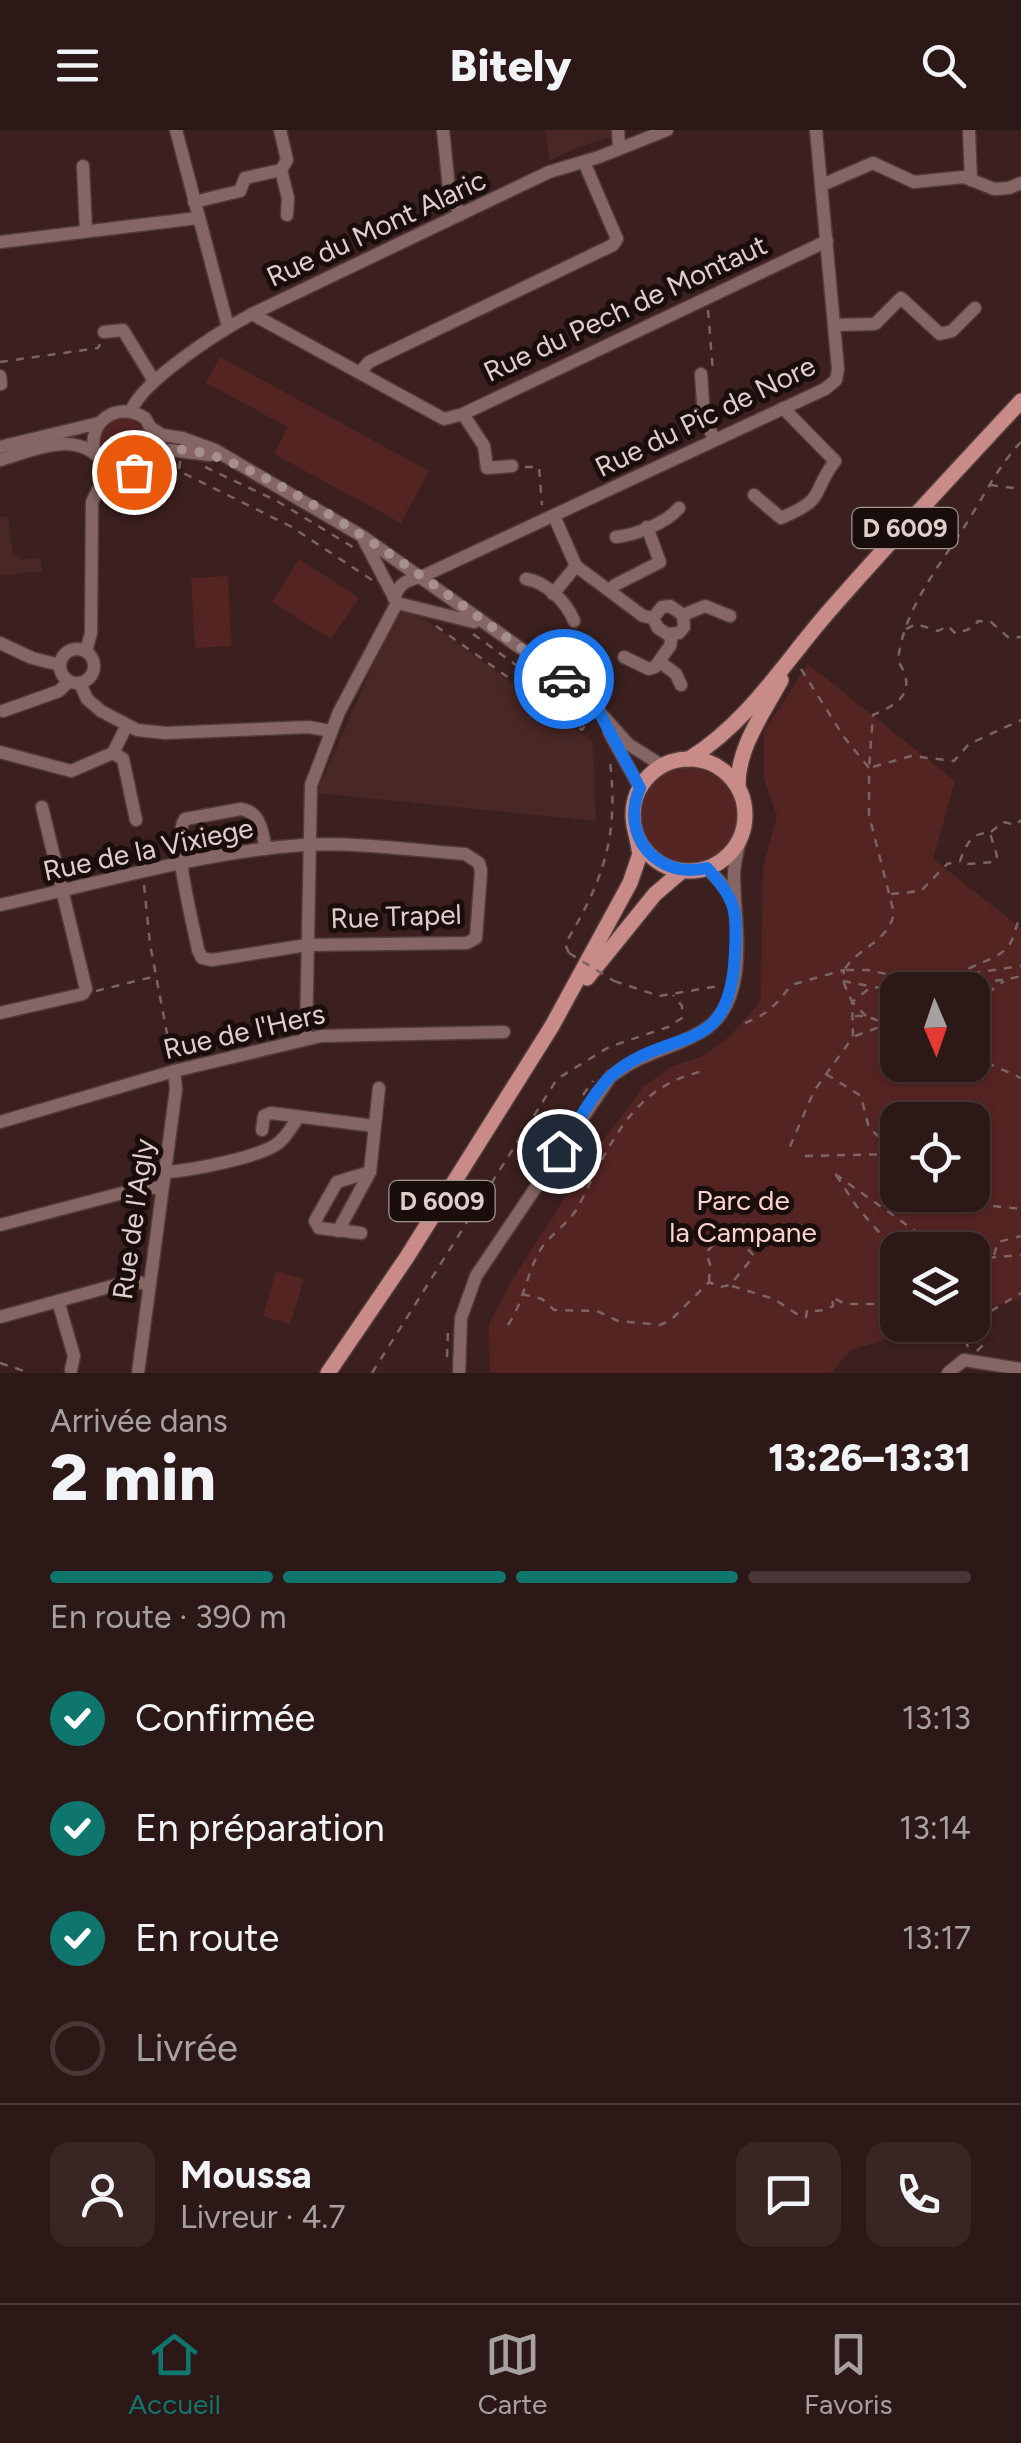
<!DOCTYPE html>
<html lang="fr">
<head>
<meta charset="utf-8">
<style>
	:root { --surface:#2c1817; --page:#382524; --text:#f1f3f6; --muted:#a6a0a1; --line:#483736; --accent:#0f766e }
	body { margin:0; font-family:Figtree,sans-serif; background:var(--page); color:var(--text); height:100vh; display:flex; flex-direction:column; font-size:38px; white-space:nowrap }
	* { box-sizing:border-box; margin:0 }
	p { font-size:32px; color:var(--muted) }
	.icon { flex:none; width:55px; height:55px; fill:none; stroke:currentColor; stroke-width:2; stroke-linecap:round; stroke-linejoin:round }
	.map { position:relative; height:1243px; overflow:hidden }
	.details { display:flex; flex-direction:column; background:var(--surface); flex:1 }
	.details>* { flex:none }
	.needle { width:65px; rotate:178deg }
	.tools { position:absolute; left:880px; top:842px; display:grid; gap:20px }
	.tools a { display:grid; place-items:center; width:110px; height:110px; border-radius:20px; background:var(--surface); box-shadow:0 2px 8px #0004,0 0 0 2px var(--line); font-size:50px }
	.pin { position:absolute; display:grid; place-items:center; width:85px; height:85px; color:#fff; margin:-42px; border:5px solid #fff; border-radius:50%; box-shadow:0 2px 10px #0007 }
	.courier { position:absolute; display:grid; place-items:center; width:100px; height:100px; margin:-50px; border:8px solid #1a73e8; border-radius:50%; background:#fff; color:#222; box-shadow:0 2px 12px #0007 }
	.headline em { font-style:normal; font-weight:800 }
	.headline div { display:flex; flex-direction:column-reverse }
	.headline { display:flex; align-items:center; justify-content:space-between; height:170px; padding:0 50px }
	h1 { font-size:65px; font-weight:800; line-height:75px }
	.bar { display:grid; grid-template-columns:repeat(4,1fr); gap:15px 10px; align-content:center; height:120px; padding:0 50px }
	.bar i { height:12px; border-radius:8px; background:var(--line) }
	.bar .selected { background:var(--accent) }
	.bar p { grid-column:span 4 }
	.line { display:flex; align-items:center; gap:25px; padding:0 50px; border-top:2px solid var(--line) }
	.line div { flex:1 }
	.round { display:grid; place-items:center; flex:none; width:105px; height:105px; border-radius:20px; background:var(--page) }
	ol { padding:0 50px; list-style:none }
	li { display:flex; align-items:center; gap:30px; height:110px }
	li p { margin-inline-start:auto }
	li .icon { padding:10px; border-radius:50%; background:var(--accent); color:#fff; stroke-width:4 }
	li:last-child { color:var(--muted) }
	li i { width:55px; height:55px; border:5px solid var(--line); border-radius:50% }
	header { display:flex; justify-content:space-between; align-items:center; height:130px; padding:0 50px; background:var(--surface); font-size:45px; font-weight:800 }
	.tabs { display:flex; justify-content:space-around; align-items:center; height:140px; border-top:2px solid var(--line); background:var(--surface); font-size:28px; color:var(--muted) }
	.tabs a { display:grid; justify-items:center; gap:5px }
	.tabs .selected { color:var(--accent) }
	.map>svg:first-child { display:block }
</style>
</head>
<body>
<header><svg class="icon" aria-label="menu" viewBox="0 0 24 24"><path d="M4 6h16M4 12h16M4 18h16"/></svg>Bitely<svg class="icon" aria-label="search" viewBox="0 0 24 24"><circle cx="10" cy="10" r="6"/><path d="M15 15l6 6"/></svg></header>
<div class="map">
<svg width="1021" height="1243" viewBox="0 0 1021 1243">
	<rect width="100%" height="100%" fill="#3b201f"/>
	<g fill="#482725">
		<path d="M545,0h66l1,7 -33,10 -30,14z"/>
		<path d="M8,386l5,40h6l1,4 20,-2 2,13 -42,5v-59z"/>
		<path d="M401,472l192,140 3,79 -280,-28z"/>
	</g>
	<g fill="#542423" fill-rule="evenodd">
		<path d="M220,227l209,114 -28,52 -127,-69 14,-27 -82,-44z"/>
		<circle cx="124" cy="312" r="23"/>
		<path d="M299,429l60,39 -28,41 -59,-37z"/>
		<path d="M228,446l3,70 -36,2 -4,-70z"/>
		<path d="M808,534l147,117 -22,78 88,69v370l-48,15 -1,-63h-74v75h34l-81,25 -20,23h-341l-1,-49 25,-47 77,-120 52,-70 28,-20 34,-12 25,-19 31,-35 2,-134 14,-51 -13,-37v-48zM898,860h74v75h-74zM898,990h74v75h-74z"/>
		<circle cx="689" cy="685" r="49"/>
		<path d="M276,1141l28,8 -14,45 -27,-8z"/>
	</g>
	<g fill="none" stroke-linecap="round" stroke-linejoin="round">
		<defs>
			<g id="minor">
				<path d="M176,0l52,197"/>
				<path d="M443,0l6,58 11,27"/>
				<path d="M618,0l1,16"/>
				<path d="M969,0l2,50"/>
				<path d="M83,36l3,65"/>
				<path d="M281,40l7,28 -1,17"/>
				<path d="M822,55l51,-22 41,19 50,-5 30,12 15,-1 12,-5"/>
				<path d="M194,72l46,-11 5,-13 36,-8 6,-10 -7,-30"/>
				<path d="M0,112l198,-24"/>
				<path d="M252,184l192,105 19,-5 364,-173"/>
				<path d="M834,195l41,-1 26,-26 39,36 12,-3 23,-23"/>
				<path d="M104,202l19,-2 31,51"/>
				<path d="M360,242l9,-10 244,-117 4,-6 -33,-77"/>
				<path d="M701,244l3,43 10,22"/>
				<path d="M0,246l1,8"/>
				<path d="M131,281c12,-31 89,-80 121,-97l297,-142 50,-15 68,-27"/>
				<path d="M463,284l21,32 3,22 25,-2"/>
				<path d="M153,299l9,6 20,3 33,12 147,86 219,155 47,53 35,22"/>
				<path d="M0,317l99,-24"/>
				<path d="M0,330c28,-8 69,-28 95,-6"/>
				<path d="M150,331l6,-24 -11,-19c-28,-18 -59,4 -50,36l17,17 22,1 36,-22 40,5"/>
				<path d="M754,365l27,23c47,-20 29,-24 54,-57l-52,-53"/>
				<path d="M554,386l22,50 67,50 10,2 9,-11 8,-1 13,9 1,12 -5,6 -12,1 -9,-6 -5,-10"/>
				<path d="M616,407c20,-2 50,-14 63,-29"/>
				<path d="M364,410l33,63 77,19"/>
				<path d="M526,449c21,3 41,24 48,42"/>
				<path d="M610,460l5,-5 45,-23 -13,-35"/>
				<path d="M553,464l23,-28"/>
				<path d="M394,468c5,-14 12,-18 27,-21l404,-188 11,-9 2,-11 -22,-239"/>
				<path d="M683,485l22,-9 25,10"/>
				<path d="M0,513l32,15 28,7"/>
				<circle cx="77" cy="536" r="17"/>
				<path d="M86,521l5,-18 1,-131 16,-33"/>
				<path d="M624,527l25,12 6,-2 15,-21 2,-11"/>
				<path d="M660,532l16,12 5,11"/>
				<path d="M80,553l7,16 14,12 36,19 28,3 144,-6 21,4"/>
				<path d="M3,581l56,-20 10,-10"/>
				<path d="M609,602l31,56"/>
				<path d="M0,622l71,19 42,-18 14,-28"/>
				<path d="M113,623l10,6 13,61"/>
				<path d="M707,738l20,21 6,14"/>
				<path d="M0,775c100,-22 201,-53 303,-60 53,-3 109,5 162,9l14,9 2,8 -5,67 -9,5 -160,2 -95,15 -10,-2 -4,-8c-5,-28 -28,-110 -13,-131l56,-10c20,3 21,23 25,40"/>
				<path d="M0,883l83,-19 3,-5 -44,-182"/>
				<path d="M306,909l5,-254 28,-73 58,-109"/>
				<path d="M0,992l174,-51 147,-35 183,-4"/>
				<path d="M262,1000l2,-14 7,-3 103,13"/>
				<path d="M164,1042c25,-1 85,-13 108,-25 12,-6 18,-18 26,-29"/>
				<path d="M0,1095l134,-35 28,-3"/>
				<path d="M338,1101l32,-59 9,-84"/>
				<path d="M361,1103l-42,-5 -4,-7 22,-39 33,-10"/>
				<path d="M58,1171l16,55 -3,14"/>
				<path d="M0,1187l134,-37 15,6"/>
				<path d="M138,1243l38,-284 -2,-18"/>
				<path d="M459,1243l2,-55 15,-42 135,-200c10,-6 21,-15 33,-19 22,-10 43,-15 63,-29 44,-32 27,-106 27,-153 0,-13 4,-26 7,-38"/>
				<path d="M948,1243l16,-13 57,9"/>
			</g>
			<g id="major">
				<circle cx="689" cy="685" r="56"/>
				<path d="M689,629c60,-37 96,-98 141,-149 62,-71 127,-140 191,-209"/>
				<path d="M738,657c-1,-39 25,-73 43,-107"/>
				<path d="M587,848l68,-84 27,-23"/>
				<path d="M328,1243l79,-116 145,-231 78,-143 10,-29 -4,-20"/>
			</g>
		</defs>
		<use href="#minor" stroke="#523c3b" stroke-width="15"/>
		<use href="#major" stroke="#523c3b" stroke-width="18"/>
		<g stroke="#7b6463" stroke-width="2.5" stroke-dasharray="8 8" stroke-linecap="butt">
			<path d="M708,180l5,62"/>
			<path d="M0,232l98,-14 2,-4"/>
			<path d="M1021,312c-22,23 -36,52 -53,79 -27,43 -65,88 -70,140 20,31 1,43 -25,54l-4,53 42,-12 43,5 15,-17 52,-24"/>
			<path d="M180,331l-1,10 111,55 82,54"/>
			<path d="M205,337l72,34 79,48"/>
			<path d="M525,337h14l3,38"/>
			<path d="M990,355l31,4"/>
			<path d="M436,496l146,104 7,-11"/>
			<path d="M906,499l10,-5 22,7 10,-5 8,8 18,-7 4,-6 13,1 18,16 12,-1"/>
			<path d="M473,504l111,80"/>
			<path d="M801,539l43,68 25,31v47l25,98c-6,30 -34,32 -50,57"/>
			<path d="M991,702l12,-10 13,3 5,-5"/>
			<path d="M144,755l6,59 22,116"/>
			<path d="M891,764l30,-3 26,-27 13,-3c6,-16 11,-29 30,-28l7,23 -2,6 -27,2 -8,-3"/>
			<path d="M569,823l-4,-9c38,-63 54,-107 45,-182"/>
			<path d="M846,840h22l51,11 102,-15"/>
			<path d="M614,851l45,15 60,-10"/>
			<path d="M843,851l26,5"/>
			<path d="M963,852l42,-2 16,-4"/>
			<path d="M949,860l13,-8v-9c15,-12 41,-13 50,-33 3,-8 5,-17 9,-25"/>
			<path d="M96,861l60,-15"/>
			<path d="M972,866l16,-3 16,-12"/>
			<path d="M855,886h11l32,12"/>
			<path d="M866,886l-14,-14 19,-15 58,3"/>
			<path d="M745,893c22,-8 32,-19 46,-38l53,-15 -1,11 9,21 1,35 -39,54 -26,60"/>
			<path d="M855,906l30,-11 13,-10"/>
			<path d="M972,926l49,22"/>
			<path d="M826,944l35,22 8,32 29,25"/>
			<path d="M583,965l10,-14"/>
			<path d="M805,1026l91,-2"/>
			<path d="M835,1044l107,76"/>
			<path d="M836,1045l21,32 41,47"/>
			<path d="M965,1065l9,9 47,5"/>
			<path d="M994,1125l4,-13 23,-6"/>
			<path d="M972,1129l49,-4"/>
			<path d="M732,1156l42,13 26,17 6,1 1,-7c11,1 16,2 26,-4l-1,-9 13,7h53"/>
			<path d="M522,1164l20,5 12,11 43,1 21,10 42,4 11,-5 38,-38 11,5 10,-2 24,-29c-16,-20 -31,-25 -48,-3l4,11 -1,18"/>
			<path d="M508,1195c15,-22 18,-48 30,-71 9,-18 30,-29 40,-47 31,-60 53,-121 126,-136"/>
			<path d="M959,1195l9,22"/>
			<path d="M977,1221l7,-7 -4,-21 6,-9 35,-21"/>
			<path d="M447,1227l1,-27"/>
			<path d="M0,1233l30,10"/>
			<path d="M372,1243l185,-294 52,-32 59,-20 14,-9v-12l-9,-11"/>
		</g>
		<use href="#minor" stroke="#866664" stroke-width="12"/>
		<use href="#major" stroke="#c98b87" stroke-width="15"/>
		<path stroke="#7b6463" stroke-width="2.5" stroke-dasharray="8 8" stroke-linecap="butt" d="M569,823l45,28"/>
	</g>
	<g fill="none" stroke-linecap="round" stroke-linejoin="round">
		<path stroke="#a6908f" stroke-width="10" stroke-dasharray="0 18" d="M134,342c15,-7 23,-20 39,-22 81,-10 317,178 391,229"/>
		<path stroke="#1a73e8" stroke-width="12" d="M559,1021c15,-22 34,-59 53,-76 61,-51 119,-14 123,-124 2,-42 1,-51 -28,-83 -50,12 -88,-33 -67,-80l-41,-76 -18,-21 -17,-12"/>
	</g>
	<g text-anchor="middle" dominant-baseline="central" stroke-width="10" stroke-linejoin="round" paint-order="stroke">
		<g fill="#1a0e0d" stroke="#a59493" stroke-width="2.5">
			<rect x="852.5" y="378" width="105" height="40" rx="8"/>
			<rect x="389.5" y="1051" width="105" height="40" rx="8"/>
		</g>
		<g font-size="25" font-weight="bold" fill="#e0cdcc">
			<text x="905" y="398">D 6009</text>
			<text x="442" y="1071">D 6009</text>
		</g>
		<g font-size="28" fill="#e0cdcc" stroke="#1a0e0d">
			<text transform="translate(376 98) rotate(-25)">Rue du Mont Alaric</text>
			<text transform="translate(625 178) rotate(-25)">Rue du Pech de Montaut</text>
			<text transform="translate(705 286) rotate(-26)">Rue du Pic de Nore</text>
			<text transform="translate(148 719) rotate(-12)">Rue de la Vixiege</text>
			<text transform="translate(396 786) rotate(-2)">Rue Trapel</text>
			<text transform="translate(244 901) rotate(-13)">Rue de l'Hers</text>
			<text transform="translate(133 1089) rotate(-82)">Rue de l'Agly</text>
		</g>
		<g font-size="28" fill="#fed2ce" stroke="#1a0e0d">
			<text x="743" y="1070">Parc de<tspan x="743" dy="32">la Campane</tspan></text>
		</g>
	</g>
</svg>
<div class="tools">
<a><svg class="needle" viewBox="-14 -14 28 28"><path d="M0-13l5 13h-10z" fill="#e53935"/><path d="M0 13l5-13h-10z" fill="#a6a0a1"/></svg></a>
<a><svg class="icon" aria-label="locate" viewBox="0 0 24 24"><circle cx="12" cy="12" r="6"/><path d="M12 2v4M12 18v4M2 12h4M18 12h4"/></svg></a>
<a><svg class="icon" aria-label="layers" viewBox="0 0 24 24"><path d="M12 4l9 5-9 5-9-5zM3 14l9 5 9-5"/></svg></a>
</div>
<div class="pin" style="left:134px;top:342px;background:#ea580c"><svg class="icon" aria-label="bag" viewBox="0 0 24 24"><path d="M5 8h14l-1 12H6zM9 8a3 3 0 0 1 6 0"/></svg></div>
<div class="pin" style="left:559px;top:1021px;background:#1f2937"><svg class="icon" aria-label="home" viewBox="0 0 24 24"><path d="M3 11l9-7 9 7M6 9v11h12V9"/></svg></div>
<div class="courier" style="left:564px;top:549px"><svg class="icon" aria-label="car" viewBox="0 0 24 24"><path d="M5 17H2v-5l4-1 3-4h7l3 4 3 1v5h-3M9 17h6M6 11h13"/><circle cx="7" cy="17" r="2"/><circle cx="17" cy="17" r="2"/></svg></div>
</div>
<section class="details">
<div class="headline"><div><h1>2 min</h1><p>Arrivée dans</p></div><em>13:26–13:31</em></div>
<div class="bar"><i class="selected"></i><i class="selected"></i><i class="selected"></i><i></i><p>En route · 390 m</p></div>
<ol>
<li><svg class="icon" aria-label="check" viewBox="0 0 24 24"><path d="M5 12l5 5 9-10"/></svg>Confirmée<p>13:13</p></li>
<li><svg class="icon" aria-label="check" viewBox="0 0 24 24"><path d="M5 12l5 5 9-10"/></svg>En préparation<p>13:14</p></li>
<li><svg class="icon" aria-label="check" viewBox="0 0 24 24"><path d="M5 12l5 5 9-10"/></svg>En route<p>13:17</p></li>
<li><i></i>Livrée</li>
</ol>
<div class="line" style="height:180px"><a class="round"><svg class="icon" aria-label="person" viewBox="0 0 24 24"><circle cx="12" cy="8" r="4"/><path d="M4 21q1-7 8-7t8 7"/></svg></a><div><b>Moussa</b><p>Livreur · 4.7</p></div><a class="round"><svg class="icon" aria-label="chat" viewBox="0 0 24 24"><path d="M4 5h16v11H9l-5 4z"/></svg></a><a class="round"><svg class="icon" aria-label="phone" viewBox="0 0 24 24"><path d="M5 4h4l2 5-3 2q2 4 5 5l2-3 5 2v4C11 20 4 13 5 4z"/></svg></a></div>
</section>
<nav class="tabs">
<a class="selected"><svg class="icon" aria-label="home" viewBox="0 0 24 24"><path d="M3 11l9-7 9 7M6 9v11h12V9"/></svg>Accueil</a>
<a><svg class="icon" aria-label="map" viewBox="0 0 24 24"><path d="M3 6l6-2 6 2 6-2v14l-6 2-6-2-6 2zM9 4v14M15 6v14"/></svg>Carte</a>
<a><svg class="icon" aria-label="saved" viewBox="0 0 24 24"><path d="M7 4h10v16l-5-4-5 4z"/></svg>Favoris</a>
</nav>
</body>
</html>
